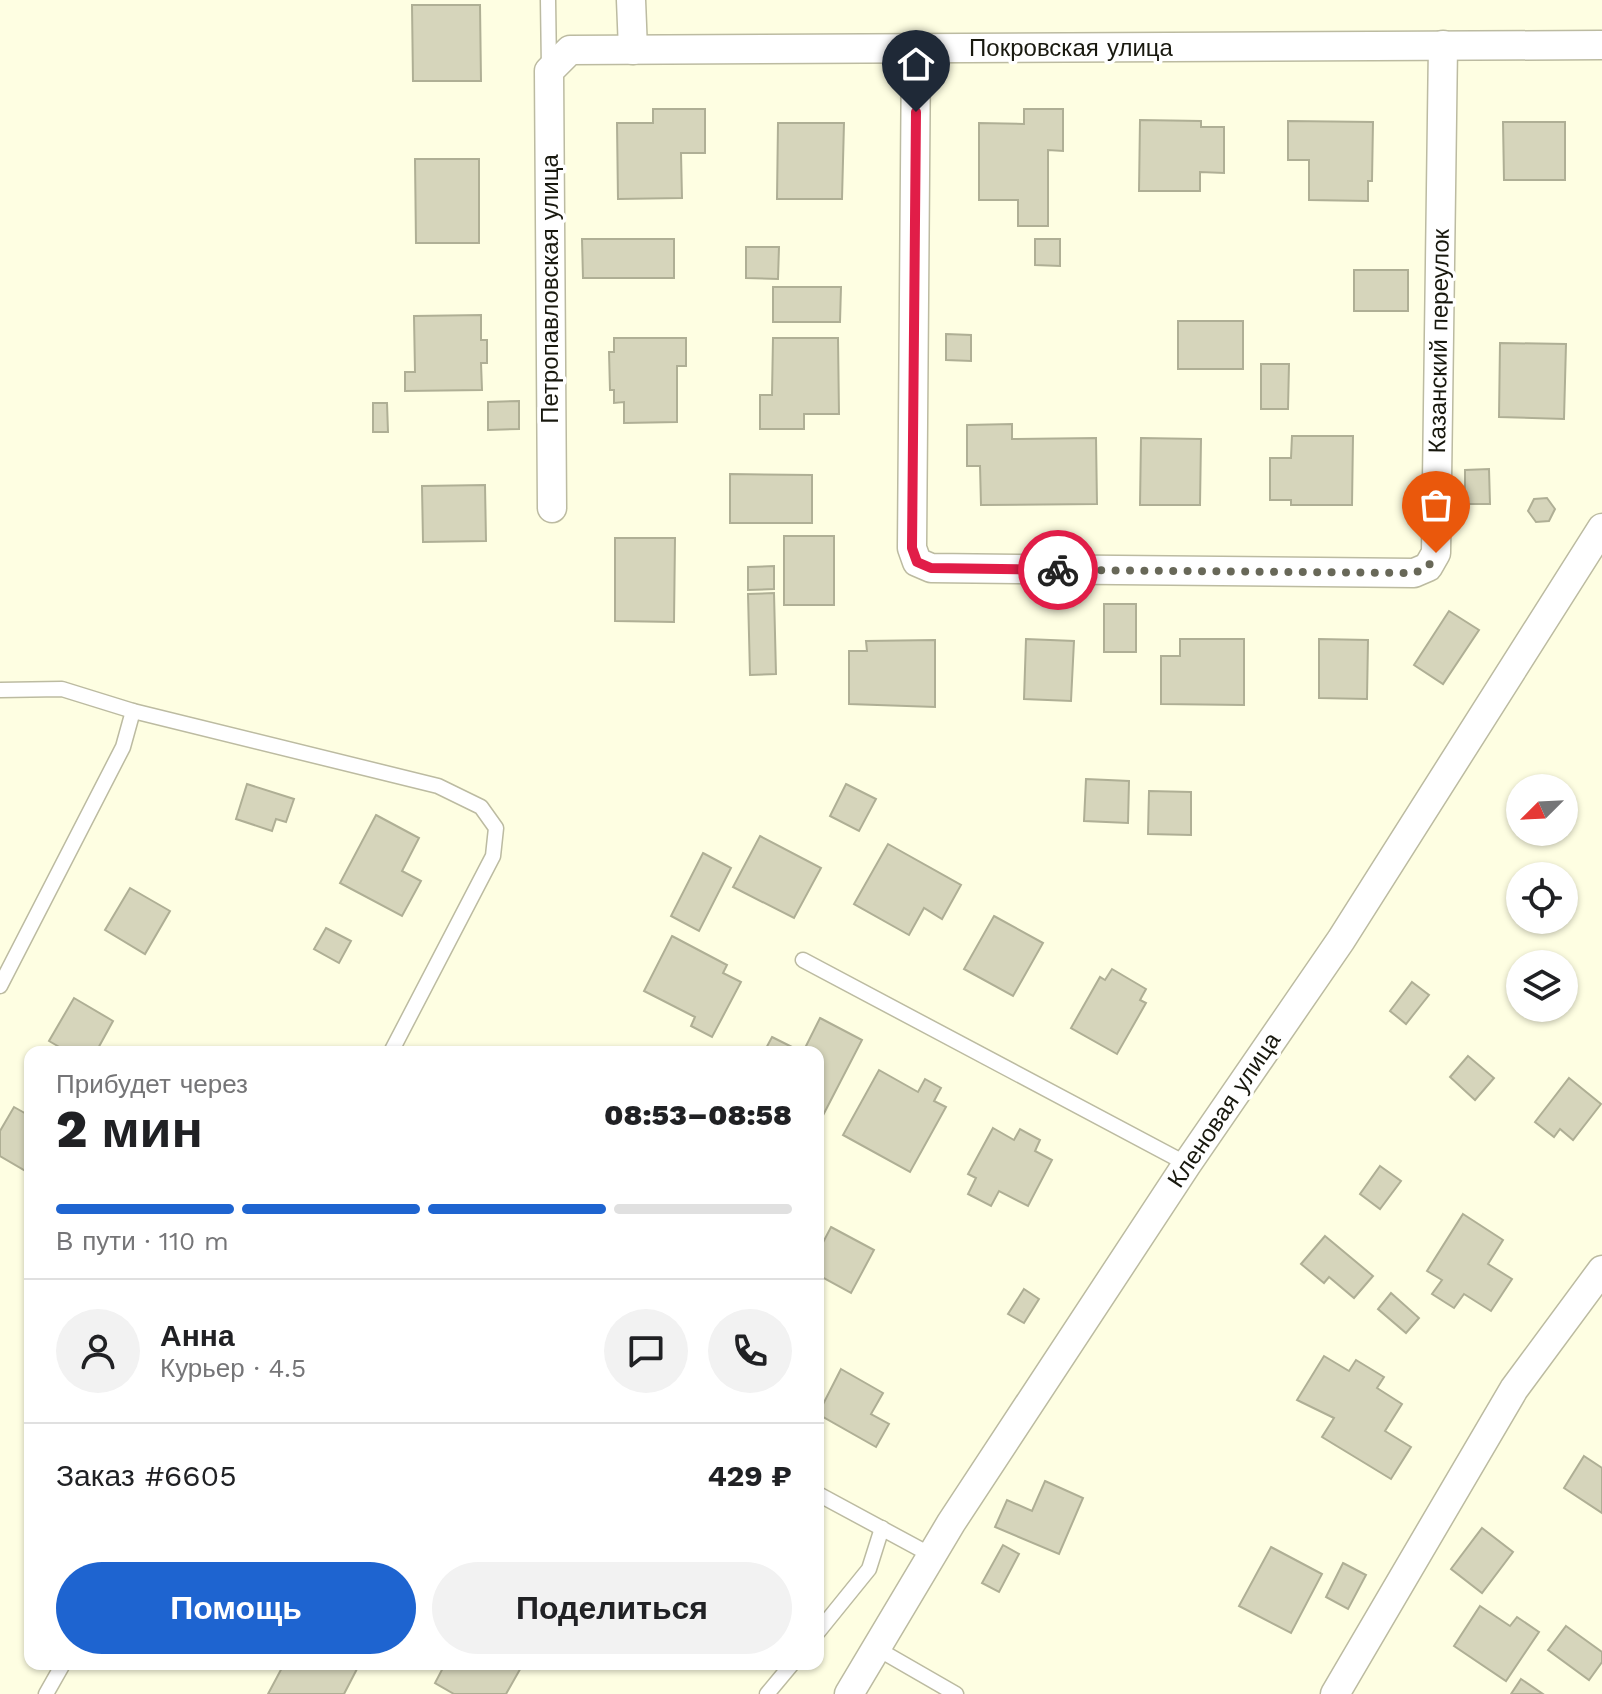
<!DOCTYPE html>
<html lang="ru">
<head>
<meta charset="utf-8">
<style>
	:root { --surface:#fff; --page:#f2f2f2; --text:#202124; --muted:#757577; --line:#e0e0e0; --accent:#1e64d0 }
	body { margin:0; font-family:"Work Sans",sans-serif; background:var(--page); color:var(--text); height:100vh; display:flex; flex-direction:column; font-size:30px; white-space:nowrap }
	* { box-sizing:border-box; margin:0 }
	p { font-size:26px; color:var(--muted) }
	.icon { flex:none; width:44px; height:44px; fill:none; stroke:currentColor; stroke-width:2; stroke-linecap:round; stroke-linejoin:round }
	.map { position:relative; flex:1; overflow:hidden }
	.details { position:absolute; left:24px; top:1046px; width:800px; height:624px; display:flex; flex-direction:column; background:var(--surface); border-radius:16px; box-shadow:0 2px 6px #0004 }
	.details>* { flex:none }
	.needle { width:52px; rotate:246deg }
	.buttons { position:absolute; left:1506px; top:774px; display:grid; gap:16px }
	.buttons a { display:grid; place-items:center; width:72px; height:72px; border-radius:50%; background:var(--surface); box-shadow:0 2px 6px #0004; font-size:40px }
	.pin { position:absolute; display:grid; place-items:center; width:68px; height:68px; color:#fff; margin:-82px -34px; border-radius:50% 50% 50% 0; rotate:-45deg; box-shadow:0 0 8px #0007 }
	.pin .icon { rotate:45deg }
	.courier { position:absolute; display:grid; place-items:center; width:80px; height:80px; margin:-40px; border:6px solid #e11d48; border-radius:50%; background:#fff; color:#222; box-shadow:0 2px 10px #0007 }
	.summary em { font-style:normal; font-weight:800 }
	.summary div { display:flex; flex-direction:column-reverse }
	.summary { display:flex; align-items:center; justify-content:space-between; height:136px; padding:0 32px }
	h1 { font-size:52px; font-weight:800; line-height:60px }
	.bar { display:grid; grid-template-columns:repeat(4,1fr); gap:12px 8px; align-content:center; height:96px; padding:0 32px }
	.bar i { height:10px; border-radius:6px; background:var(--line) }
	.bar .active { background:var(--accent) }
	.bar p { grid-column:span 4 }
	.line { display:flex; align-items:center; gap:20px; padding:0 32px; border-top:2px solid var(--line) }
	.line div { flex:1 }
	.round { display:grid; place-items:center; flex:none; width:84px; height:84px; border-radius:42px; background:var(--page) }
	.primary-button { display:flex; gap:16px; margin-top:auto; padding:16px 32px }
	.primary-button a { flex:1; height:92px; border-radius:48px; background:var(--accent); color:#fff; font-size:32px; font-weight:800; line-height:92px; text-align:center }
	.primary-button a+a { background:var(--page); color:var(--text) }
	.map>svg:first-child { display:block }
</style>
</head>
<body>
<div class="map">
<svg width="1602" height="1694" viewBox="0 0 1602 1694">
	<rect width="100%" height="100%" fill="#fefee2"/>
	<g fill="#d6d5bb" stroke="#afaf95" stroke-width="2">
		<path d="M412,5h68l1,76h-68z"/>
		<path d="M653,109h52v44h-24l1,45 -64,1 -1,-76h36z"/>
		<path d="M1024,109h39v42l-15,-1v76h-30v-26h-39v-77l45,1z"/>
		<path d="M1140,120l61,1v6h23v46l-24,-1v19h-61z"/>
		<path d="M1288,121l85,1 -1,59h-4v20l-59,-1v-40h-21z"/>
		<path d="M1503,122h62v58h-61z"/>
		<path d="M778,123h66l-2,76h-65z"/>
		<path d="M415,159h64v84h-63z"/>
		<path d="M582,239h92v39h-91z"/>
		<path d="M1035,239h25v27l-25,-1z"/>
		<path d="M746,247h33l-1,32 -32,-1z"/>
		<rect x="1354" y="270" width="54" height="41"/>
		<path d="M773,287h68l-1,35h-67z"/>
		<path d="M481,315v25h6v23h-6l1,27 -77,1v-19h10l-1,-56z"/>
		<rect x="1178" y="321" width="65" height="48"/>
		<path d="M946,334l25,1v26l-25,-1z"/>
		<path d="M614,338h72v28h-9v56l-53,1v-21l-10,1v-13h-4l-1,-38h5z"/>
		<path d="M773,338h65l1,76h-35v15h-44v-34h12z"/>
		<path d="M1500,343l66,1 -2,75 -65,-2z"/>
		<path d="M1261,364h28l-1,45h-27z"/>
		<path d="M519,401v28l-31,1v-28z"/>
		<path d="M373,403h14l1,29h-15z"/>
		<path d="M1012,424v15l84,-1 1,66 -116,1 -1,-39h-13v-41z"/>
		<path d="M1292,436h61l-1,69h-61v-5h-21v-42h21z"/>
		<path d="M1141,438l60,1 -1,66h-60z"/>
		<path d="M1489,469l1,35h-25v-34z"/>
		<path d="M730,474l82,1v48h-82z"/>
		<path d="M485,485l1,56 -63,1 -1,-56z"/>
		<path d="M1547,498l8,11 -6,12 -13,1 -8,-11 6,-12z"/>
		<rect x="784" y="536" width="50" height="69"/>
		<path d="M615,538h60l-1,84 -59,-1z"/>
		<path d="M774,566v23l-26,1v-23z"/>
		<path d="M774,593l2,81 -26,1 -2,-81z"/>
		<rect x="1104" y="604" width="32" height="48"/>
		<path d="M1449,611l30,19 -36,54 -29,-19z"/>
		<path d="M1026,639l48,2 -3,60 -47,-2z"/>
		<path d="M1180,639h64v66l-83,-1v-48h19z"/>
		<path d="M1319,639l49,1 -1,59 -48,-1z"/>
		<path d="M935,640v67l-86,-3v-53h18l-1,-10z"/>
		<path d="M1086,779l43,2 -1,42 -44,-2z"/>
		<path d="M247,784l47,15 -8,23 -10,-3 -4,12 -36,-12z"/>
		<path d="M846,784l30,15 -17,32 -29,-15z"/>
		<path d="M1149,791l42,1v43l-43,-1z"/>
		<path d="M376,815l43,23 -17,33 19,10 -19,35 -62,-33z"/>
		<path d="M760,836l61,32 -27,50 -61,-31z"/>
		<path d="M888,844l73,41 -19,34 -18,-11 -15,27 -55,-31z"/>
		<path d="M703,853l28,15 -32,63 -28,-15z"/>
		<path d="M130,888l40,23 -25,43 -40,-24z"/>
		<path d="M994,916l49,27 -30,53 -49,-27z"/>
		<path d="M326,928l25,13 -12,22 -25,-14z"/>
		<path d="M672,936l55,29 -4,8 18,9 -29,55 -21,-11 4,-9 -51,-26z"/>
		<path d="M1112,969l34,20 -6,11 6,3 -29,51 -46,-26 29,-51 5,3z"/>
		<path d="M1412,982l17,13 -23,29 -16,-13z"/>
		<path d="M74,998l39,23 -17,31h-28l-19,-11z"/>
		<path d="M820,1018l42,22 -44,85v-73h-15z"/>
		<path d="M772,1037l30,15h-38z"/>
		<path d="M1468,1056l26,22 -19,22 -25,-23z"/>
		<path d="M879,1070l39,22 7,-13 16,9 -7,13 12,6 -36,65 -67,-37z"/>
		<path d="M1569,1078l32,26 -28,36 -13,-11 -6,8 -19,-15z"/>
		<path d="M14,1107l16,9 -1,57 -29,-17v-25z"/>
		<path d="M993,1128l21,12 6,-11 20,11 -5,11 17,9 -24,46 -29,-15 -8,15 -23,-12 8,-16 -8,-4z"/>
		<path d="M1380,1166l21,15 -21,28 -20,-15z"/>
		<path d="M1463,1214l40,26 -15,24 24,15 -21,32 -27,-17 -10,14 -22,-14 10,-14 -15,-9z"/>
		<path d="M831,1227l43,23 -23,43 -33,-18v-23z"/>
		<path d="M1325,1236l48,40 -19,22 -25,-21 -5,6 -23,-19z"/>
		<path d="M1024,1289l15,10 -15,24 -16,-9z"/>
		<path d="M1391,1293l28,25 -13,15 -28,-24z"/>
		<path d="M1324,1356l25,15 7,-11 28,17 -7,11 25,16 -17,27 26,16 -20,32 -69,-42 12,-19 -37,-18z"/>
		<path d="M841,1369l42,24 -12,21 18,10 -13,23 -58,-33z"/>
		<path d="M1584,1456l18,12v45l-38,-25z"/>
		<path d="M1045,1481l38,17 -24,56 -64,-27 12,-27 25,11z"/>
		<path d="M1482,1528l31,24 -31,41 -31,-24z"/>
		<path d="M1003,1545l16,9 -20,38 -17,-9z"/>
		<path d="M1271,1547l51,27 -31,59 -52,-27z"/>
		<path d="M1343,1563l23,12 -18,34 -22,-12z"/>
		<path d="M1480,1606l30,20 7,-9 22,15 -33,49 -52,-35z"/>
		<path d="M1566,1626l36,26v10l-13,18 -41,-30z"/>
		<path d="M284,1664h72l3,1 -15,29h-76z"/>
		<path d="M445,1664h78l-17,30h-52l-19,-11z"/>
		<path d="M1521,1679l22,15h-32z"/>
	</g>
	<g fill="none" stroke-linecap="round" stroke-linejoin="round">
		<defs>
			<g id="lane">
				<path d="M548,0l1,68"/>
				<path d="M0,690l62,-1 71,22 305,75 43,21 15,21 -3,28 -102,196"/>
				<path d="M803,960l384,204"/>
				<path d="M0,986l123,-239 10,-36"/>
				<path d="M818,1494l113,61"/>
				<path d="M818,1632l51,-63 13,-41"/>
				<path d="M876,1648l80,46"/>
				<path d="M46,1694l17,-30"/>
				<path d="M767,1694l25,-30"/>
			</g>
			<g id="street">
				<path d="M631,0l2,50"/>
				<path d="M916,49l-4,499 5,14 14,6 483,5 14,-6 8,-14 7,-508"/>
				<path d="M552,508l-3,-437 21,-21 1032,-5"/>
				<path d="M849,1694l102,-171 236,-359 154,-224 261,-412"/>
				<path d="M1335,1694l179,-305 88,-119"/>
			</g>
		</defs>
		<use href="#lane" stroke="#bcbba1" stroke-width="17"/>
		<use href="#street" stroke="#bcbba1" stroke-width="31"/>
		<use href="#lane" stroke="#fff" stroke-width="14"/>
		<use href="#street" stroke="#fff" stroke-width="28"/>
	</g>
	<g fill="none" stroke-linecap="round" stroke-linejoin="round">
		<path stroke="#686858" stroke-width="8" stroke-dasharray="0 14.4" d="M1058,570l356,3 14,-6 8,-14"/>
		<path stroke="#e11d48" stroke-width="10" d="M916,112l-4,436 5,14 14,6 127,2"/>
	</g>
	<g text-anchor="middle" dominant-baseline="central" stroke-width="7" stroke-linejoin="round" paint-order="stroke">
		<g font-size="24" fill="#18180e" stroke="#fff">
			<text x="1071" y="48">Покровская улица</text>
			<text transform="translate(550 289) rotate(-90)">Петропавловская улица</text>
			<text transform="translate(1439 341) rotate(-89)">Казанский переулок</text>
			<text transform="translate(1224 1110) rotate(-56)">Кленовая улица</text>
		</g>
	</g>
</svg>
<div class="buttons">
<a><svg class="needle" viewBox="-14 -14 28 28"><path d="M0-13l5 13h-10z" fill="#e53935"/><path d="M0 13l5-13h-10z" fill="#757577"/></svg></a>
<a><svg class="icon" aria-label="locate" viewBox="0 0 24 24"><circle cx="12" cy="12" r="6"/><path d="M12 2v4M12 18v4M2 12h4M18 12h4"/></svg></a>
<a><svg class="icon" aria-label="layers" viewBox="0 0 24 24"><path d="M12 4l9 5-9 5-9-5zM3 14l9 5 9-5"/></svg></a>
</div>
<div class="pin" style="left:1436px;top:553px;background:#ea580c"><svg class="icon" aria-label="bag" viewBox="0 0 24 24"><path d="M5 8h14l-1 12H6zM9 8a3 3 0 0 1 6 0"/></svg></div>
<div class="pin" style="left:916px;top:112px;background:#1f2937"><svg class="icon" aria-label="home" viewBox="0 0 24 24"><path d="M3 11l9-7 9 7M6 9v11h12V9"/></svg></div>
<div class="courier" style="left:1058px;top:570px"><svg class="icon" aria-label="bike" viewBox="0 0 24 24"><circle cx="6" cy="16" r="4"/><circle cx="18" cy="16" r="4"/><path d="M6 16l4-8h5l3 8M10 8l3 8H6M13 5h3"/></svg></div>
<section class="details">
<div class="summary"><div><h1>2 мин</h1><p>Прибудет через</p></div><em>08:53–08:58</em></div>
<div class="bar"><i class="active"></i><i class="active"></i><i class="active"></i><i></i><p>В пути · 110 m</p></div>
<div class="line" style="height:144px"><a class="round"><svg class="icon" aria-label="person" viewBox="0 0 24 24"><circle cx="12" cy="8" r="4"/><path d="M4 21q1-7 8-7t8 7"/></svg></a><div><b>Анна</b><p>Курьер · 4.5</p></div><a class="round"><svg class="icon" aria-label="chat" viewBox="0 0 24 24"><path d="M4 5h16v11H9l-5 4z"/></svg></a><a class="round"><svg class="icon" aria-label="phone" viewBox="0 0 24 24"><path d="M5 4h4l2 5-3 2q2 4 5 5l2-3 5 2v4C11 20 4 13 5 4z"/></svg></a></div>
<div class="line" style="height:104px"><div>Заказ #6605</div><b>429 ₽</b></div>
<div class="primary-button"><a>Помощь</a><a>Поделиться</a></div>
</section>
</div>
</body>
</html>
